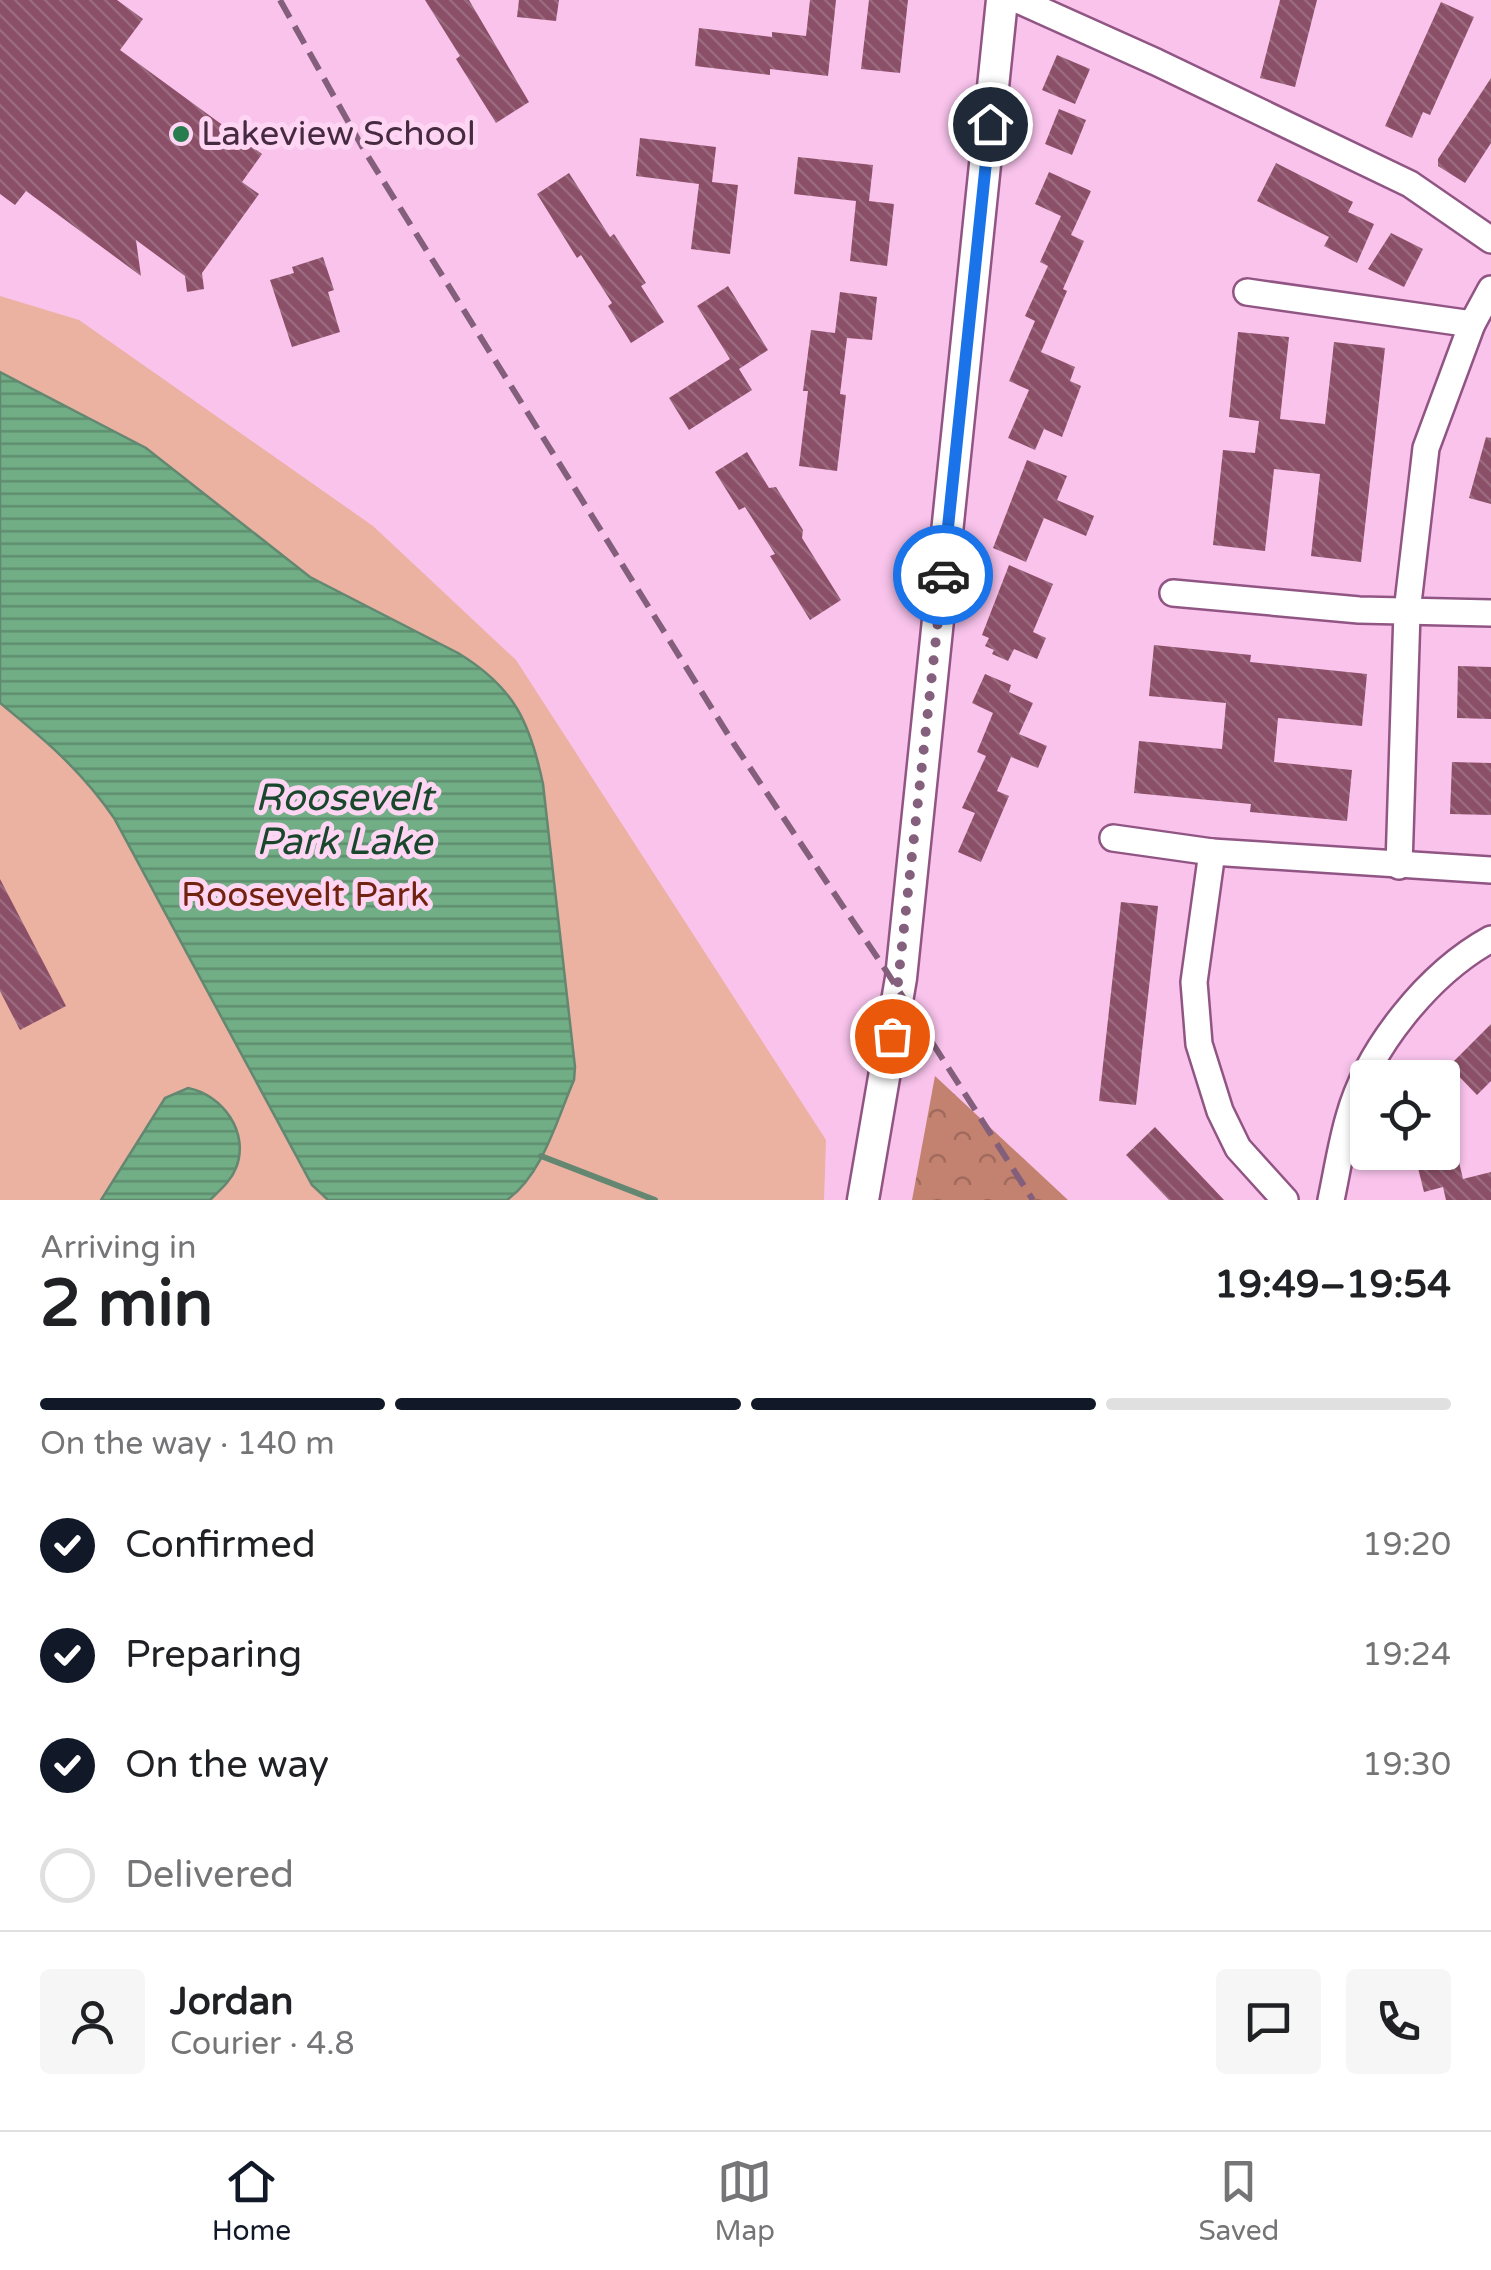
<!DOCTYPE html>
<html lang="en">
<head>
<meta charset="utf-8">
<style>
	:root { --surface:#fff; --page:#f6f6f6; --text:#202124; --muted:#757577; --line:#e0e0e0; --accent:#111827 }
	body { margin:0; font-family:"Varela Round",sans-serif; background:var(--page); color:var(--text); height:100vh; display:flex; flex-direction:column; font-size:38px; white-space:nowrap }
	* { box-sizing:border-box; margin:0 }
	p { font-size:32px; color:var(--muted) }
	.icon { flex:none; width:55px; height:55px; fill:none; stroke:currentColor; stroke-width:2; stroke-linecap:round; stroke-linejoin:round }
	.map { position:relative; height:1200px; overflow:hidden }
	.side { display:flex; flex-direction:column; background:var(--surface); flex:1 }
	.side>* { flex:none }
	.tools { position:absolute; left:1350px; top:1060px; display:grid; gap:20px }
	.tools a { display:grid; place-items:center; width:110px; height:110px; border-radius:10px; background:var(--surface); box-shadow:0 2px 8px #0004; font-size:50px }
	.pin { position:absolute; display:grid; place-items:center; width:85px; height:85px; color:#fff; margin:-42px; border:5px solid #fff; border-radius:50%; box-shadow:0 2px 10px #0007 }
	.courier { position:absolute; display:grid; place-items:center; width:100px; height:100px; margin:-50px; border:8px solid #1a73e8; border-radius:50%; background:#fff; color:#222; box-shadow:0 2px 12px #0007 }
	.head em { font-style:normal; font-weight:700 }
	.head div { display:flex; flex-direction:column-reverse }
	.head { display:flex; align-items:center; justify-content:space-between; height:170px; padding:0 40px }
	h1 { font-size:65px; font-weight:700; line-height:75px }
	.bar { display:grid; grid-template-columns:repeat(4,1fr); gap:15px 10px; align-content:center; height:120px; padding:0 40px }
	.bar i { height:12px; border-radius:8px; background:var(--line) }
	.bar .current { background:var(--accent) }
	.bar p { grid-column:span 4 }
	.line { display:flex; align-items:center; gap:25px; padding:0 40px; border-top:2px solid var(--line) }
	.line div { flex:1 }
	.round { display:grid; place-items:center; flex:none; width:105px; height:105px; border-radius:10px; background:var(--page) }
	ol { padding:0 40px; list-style:none }
	li { display:flex; align-items:center; gap:30px; height:110px }
	li p { margin-inline-start:auto }
	li .icon { padding:10px; border-radius:50%; background:var(--accent); color:#fff; stroke-width:4 }
	li:last-child { color:var(--muted) }
	li i { width:55px; height:55px; border:5px solid var(--line); border-radius:50% }
	.menu { display:flex; justify-content:space-around; align-items:center; height:140px; border-top:2px solid var(--line); background:var(--surface); font-size:28px; color:var(--muted) }
	.menu a { display:grid; justify-items:center; gap:5px }
	.menu .current { color:var(--accent) }
	.map>svg:first-child { display:block }
</style>
</head>
<body>
<div class="map">
<svg width="1491" height="1200" viewBox="0 0 1491 1200">
	<defs>
		<pattern id="forest-crowns" width="20" height="18" patternUnits="userSpaceOnUse" patternTransform="scale(2.5)"><rect width="20" height="18" fill="#c38170"/><path d="M2 6a3 3 0 1 1 6 0M12 15a3 3 0 1 1 6 0" fill="none" stroke="#a06a5d"/></pattern>
		<pattern id="water-rules" width="6" height="5" patternUnits="userSpaceOnUse" patternTransform="scale(2.5)"><rect width="6" height="5" fill="#71ae86"/><path d="M0 2.5h6" fill="none" stroke="#5f8e6f"/></pattern>
		<pattern id="building-back-hatch" width="6" height="6" patternUnits="userSpaceOnUse" patternTransform="scale(2.5)"><rect width="6" height="6" fill="#8b4f67"/><path d="M-1 5l2 2M0 0l6 6M5-1l2 2" fill="none" stroke="#9a6b7f"/></pattern>
	</defs>
	<rect width="100%" height="100%" fill="#f9c3ec"/>
	<path fill="url(#forest-crowns)" d="M935,1076l133,124h-156z"/>
	<path fill="#ebb1a1" d="M0,296l79,24 294,206 143,134 310,480 -2,60h-824z"/>
	<g fill="url(#water-rules)" stroke="#648771" stroke-width="2.5">
		<path d="M0,372l146,76 164,129 148,76c56,34 72,69 85,131l32,283 -1,13c-17,39 -31,94 -67,120h-179l-16,-15 -198,-367c-33,-48 -69,-78 -114,-115z"/>
		<path d="M188,1088c35,7 62,45 48,80 -5,13 -16,22 -26,32h-109l64,-102z"/>
	</g>
	<g fill="none" stroke-linecap="round" stroke-linejoin="round">
		<path stroke="#648771" stroke-width="6" d="M541,1156l114,44"/>
	</g>
	<g fill="url(#building-back-hatch)">
		<path d="M0,0h117l26,19 -23,31 142,104 -20,28 17,12 -57,79 2,16 -17,3 -2,-16 -49,-36 5,36 -115,-85 -11,14 -15,-11z"/>
		<path d="M425,0h44l60,102 -33,21 -40,-64 4,-3z"/>
		<path d="M519,0h40l-3,21 -39,-4z"/>
		<path d="M810,0h26l-8,76 -58,-7v6l-75,-9 4,-38 73,9v-5l34,4z"/>
		<path d="M869,0h39l-8,73 -39,-4z"/>
		<path d="M1280,0h37l-22,87 -35,-9z"/>
		<path d="M1441,2l33,15 -44,98 -7,-3 -11,26 -27,-12z"/>
		<path d="M1057,55l33,14 -15,35 -33,-14z"/>
		<path d="M1491,78v65l-26,40 -27,-17v-7z"/>
		<path d="M1059,109l27,11 -14,35 -27,-11z"/>
		<path d="M640,138l76,9 -4,35 26,3 -8,69 -39,-5 8,-65 -63,-8z"/>
		<path d="M798,157l75,8 -4,36 25,3 -7,62 -37,-5 6,-60 -62,-7z"/>
		<path d="M1276,163l77,39 -5,10 26,12 -17,39 -33,-17 5,-9 -72,-36z"/>
		<path d="M1049,172l42,19 -20,44 13,6 -21,48 4,2 -26,61 34,15 -5,14 11,5 -19,51 -18,-8 -9,21 -27,-12 21,-48 -20,-9 26,-60 -10,-5 23,-50 -8,-4 21,-46 -26,-12z"/>
		<path d="M569,173l41,64 4,-3 32,49 -5,3 23,36 -33,21 -23,-37 4,-3 -31,-48 -4,3 -40,-64z"/>
		<path d="M1391,233l32,16 -19,38 -36,-18z"/>
		<path d="M323,257l11,33 -6,2 12,40 -48,15 -22,-67 24,-7 -2,-6z"/>
		<path d="M728,286l40,64 -29,19 13,21 -63,40 -20,-32 61,-39 -33,-53z"/>
		<path d="M840,292l37,5 -5,43 -25,-2 -7,56 6,1 -9,76 -38,-5 9,-75h-5l8,-61 24,3z"/>
		<path d="M1238,332l51,5 -9,82 45,5 9,-82 51,6 -24,214 -50,-6 9,-82 -46,-5 -9,82 -52,-6 10,-95 32,3 4,-32 -30,-4z"/>
		<path d="M1486,437l5,1v66l-22,-6z"/>
		<path d="M747,452l22,36 7,-1 27,43 -1,8 39,62 -31,20 -40,-64 5,-2 -30,-47 -6,3 -24,-38z"/>
		<path d="M1027,460l40,16 -10,24 37,16 -8,20 -42,-18 -18,44 -33,-14z"/>
		<path d="M1009,565l44,19 -20,48 13,6 -9,21 -23,-10 -6,12 -16,-7 2,-4 -9,-4 4,-8 -7,-3z"/>
		<path d="M1154,645l97,10 -1,7 117,12 -5,52 -84,-8 -4,44 78,8 -5,51 -97,-9 1,-8 -117,-11 5,-52 83,8 4,-46 -77,-7z"/>
		<path d="M1458,666l33,1v52l-34,-1z"/>
		<path d="M985,674l26,11 -2,7 24,11 -14,31 28,12 -9,22 -27,-11 -14,34 12,5 -28,66 -23,-10 17,-39 -13,-5 24,-52 -9,-4 16,-39 -21,-10z"/>
		<path d="M1452,762l39,1v52l-41,-1z"/>
		<path d="M0,879l66,127 -46,24 -20,-39z"/>
		<path d="M1121,902l37,4 -22,199 -37,-4z"/>
		<path d="M1491,1024v57l-14,14 -28,-29z"/>
		<path d="M1449,1120l14,59 28,-7v28h-45l-3,-13 -19,5 -10,-40h28v-31z"/>
		<path d="M1155,1127l69,73h-55l-43,-45z"/>
	</g>
	<g fill="none" stroke-linecap="round" stroke-linejoin="round">
		<defs>
			<g id="minor">
				<path d="M1018,0l138,62 254,122 81,56"/>
				<path d="M1247,292l225,32"/>
				<path d="M1173,593l186,17 132,3"/>
				<path d="M1113,838l99,14 279,18"/>
				<path d="M1212,852l-18,130 5,62 21,67 18,37 47,52"/>
				<path d="M1399,866l8,-254 19,-164 46,-124 19,-35"/>
				<path d="M1331,1200c6,-28 10,-56 18,-83 19,-69 80,-144 142,-178"/>
			</g>
			<path id="tertiary" d="M863,1200l38,-222 101,-978"/>
		</defs>
		<use href="#minor" stroke="#915584" stroke-width="30"/>
		<use href="#tertiary" stroke="#915584" stroke-width="35"/>
		<use href="#minor" stroke="#fff" stroke-width="25"/>
		<use href="#tertiary" stroke="#fff" stroke-width="30"/>
		<path stroke="#835f7b" stroke-width="6" stroke-dasharray="20 10" stroke-linecap="butt" d="M280,0l84,150 370,594 151,225 148,231"/>
	</g>
	<g fill="none" stroke-linecap="round" stroke-linejoin="round">
		<path stroke="#85607c" stroke-width="10" stroke-dasharray="0 18" d="M892,1036l51,-461"/>
		<path stroke="#1a73e8" stroke-width="12" d="M943,575l47,-451"/>
	</g>
	<circle fill="#297c4e" stroke="#ffd5f4" stroke-width="4" cx="181" cy="134" r="10"/>
	<g text-anchor="middle" dominant-baseline="central" stroke-width="10" stroke-linejoin="round" paint-order="stroke">
		<g font-size="35" fill="#462b40" stroke="#ffd5f4" text-anchor="start">
			<text x="201" y="134">Lakeview School</text>
		</g>
		<g font-size="35" fill="#72230f" stroke="#ffd5f4">
			<text x="305" y="895">Roosevelt Park</text>
		</g>
		<g font-size="38" font-style="italic" fill="#18472c" stroke="#ffd5f4">
			<text x="344" y="798">Roosevelt<tspan x="344" dy="44">Park Lake</tspan></text>
		</g>
	</g>
</svg>
<div class="tools">
<a><svg class="icon" aria-label="locate" viewBox="0 0 24 24"><circle cx="12" cy="12" r="6"/><path d="M12 2v4M12 18v4M2 12h4M18 12h4"/></svg></a>
</div>
<div class="pin" style="left:892px;top:1036px;background:#ea580c"><svg class="icon" aria-label="bag" viewBox="0 0 24 24"><path d="M5 8h14l-1 12H6zM9 8a3 3 0 0 1 6 0"/></svg></div>
<div class="pin" style="left:990px;top:124px;background:#1f2937"><svg class="icon" aria-label="home" viewBox="0 0 24 24"><path d="M3 11l9-7 9 7M6 9v11h12V9"/></svg></div>
<div class="courier" style="left:943px;top:575px"><svg class="icon" aria-label="car" viewBox="0 0 24 24"><path d="M5 17H2v-5l4-1 3-4h7l3 4 3 1v5h-3M9 17h6M6 11h13"/><circle cx="7" cy="17" r="2"/><circle cx="17" cy="17" r="2"/></svg></div>
</div>
<section class="side">
<div class="head"><div><h1>2 min</h1><p>Arriving in</p></div><em>19:49–19:54</em></div>
<div class="bar"><i class="current"></i><i class="current"></i><i class="current"></i><i></i><p>On the way · 140 m</p></div>
<ol>
<li><svg class="icon" aria-label="check" viewBox="0 0 24 24"><path d="M5 12l5 5 9-10"/></svg>Confirmed<p>19:20</p></li>
<li><svg class="icon" aria-label="check" viewBox="0 0 24 24"><path d="M5 12l5 5 9-10"/></svg>Preparing<p>19:24</p></li>
<li><svg class="icon" aria-label="check" viewBox="0 0 24 24"><path d="M5 12l5 5 9-10"/></svg>On the way<p>19:30</p></li>
<li><i></i>Delivered</li>
</ol>
<div class="line" style="height:180px"><a class="round"><svg class="icon" aria-label="person" viewBox="0 0 24 24"><circle cx="12" cy="8" r="4"/><path d="M4 21q1-7 8-7t8 7"/></svg></a><div><b>Jordan</b><p>Courier · 4.8</p></div><a class="round"><svg class="icon" aria-label="chat" viewBox="0 0 24 24"><path d="M4 5h16v11H9l-5 4z"/></svg></a><a class="round"><svg class="icon" aria-label="phone" viewBox="0 0 24 24"><path d="M5 4h4l2 5-3 2q2 4 5 5l2-3 5 2v4C11 20 4 13 5 4z"/></svg></a></div>
</section>
<nav class="menu">
<a class="current"><svg class="icon" aria-label="home" viewBox="0 0 24 24"><path d="M3 11l9-7 9 7M6 9v11h12V9"/></svg>Home</a>
<a><svg class="icon" aria-label="map" viewBox="0 0 24 24"><path d="M3 6l6-2 6 2 6-2v14l-6 2-6-2-6 2zM9 4v14M15 6v14"/></svg>Map</a>
<a><svg class="icon" aria-label="saved" viewBox="0 0 24 24"><path d="M7 4h10v16l-5-4-5 4z"/></svg>Saved</a>
</nav>
</body>
</html>
